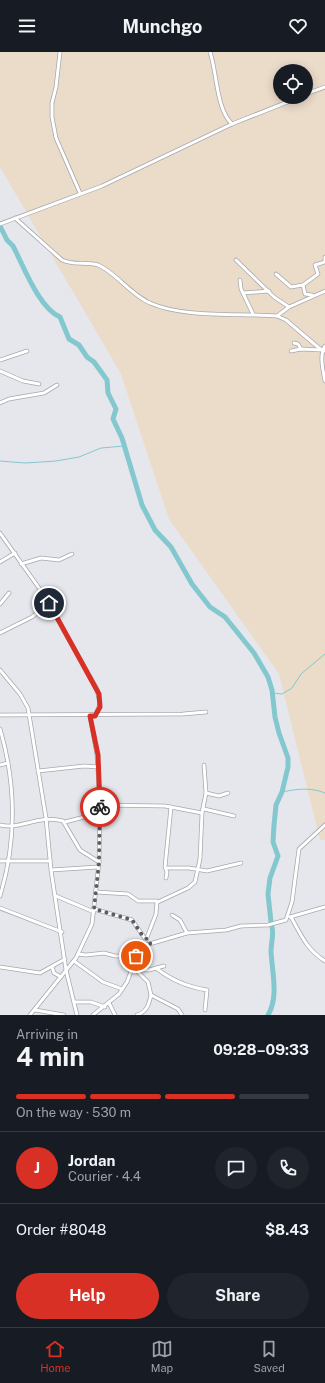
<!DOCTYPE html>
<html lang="en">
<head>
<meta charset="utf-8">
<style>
	:root { --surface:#171b24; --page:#20242c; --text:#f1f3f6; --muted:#9ea1a6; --line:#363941; --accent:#d93025 }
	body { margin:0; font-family:"Public Sans",sans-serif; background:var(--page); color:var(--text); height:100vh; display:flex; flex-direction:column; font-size:15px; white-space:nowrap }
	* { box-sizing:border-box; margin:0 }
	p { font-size:13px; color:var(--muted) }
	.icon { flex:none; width:22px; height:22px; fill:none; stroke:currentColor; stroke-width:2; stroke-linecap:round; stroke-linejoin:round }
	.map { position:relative; height:963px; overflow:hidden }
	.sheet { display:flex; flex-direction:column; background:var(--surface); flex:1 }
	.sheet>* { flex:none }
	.tools { position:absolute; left:273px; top:12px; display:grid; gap:8px }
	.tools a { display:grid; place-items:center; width:40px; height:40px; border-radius:50%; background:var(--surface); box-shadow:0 2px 10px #0003; font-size:20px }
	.pin { position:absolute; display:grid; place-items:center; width:34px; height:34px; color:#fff; margin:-17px; border:2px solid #fff; border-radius:50%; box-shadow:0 1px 4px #0007 }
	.courier { position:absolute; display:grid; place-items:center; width:40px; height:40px; margin:-20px; border:3px solid #d93025; border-radius:50%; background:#fff; color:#222; box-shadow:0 1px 5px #0007 }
	.headline em { font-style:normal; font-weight:700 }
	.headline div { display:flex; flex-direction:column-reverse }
	.headline { display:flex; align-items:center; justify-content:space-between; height:68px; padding:0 16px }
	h1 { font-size:26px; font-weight:700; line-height:30px }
	.bar { display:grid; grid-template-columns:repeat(4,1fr); gap:6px 4px; align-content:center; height:48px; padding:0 16px }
	.bar i { height:5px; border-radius:3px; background:var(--line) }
	.bar .selected { background:var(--accent) }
	.bar p { grid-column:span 4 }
	.line { display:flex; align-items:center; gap:10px; padding:0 16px; border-top:1px solid var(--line) }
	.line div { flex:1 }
	.round { display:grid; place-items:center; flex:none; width:42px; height:42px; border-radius:21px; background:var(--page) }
	.action { display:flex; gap:8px; margin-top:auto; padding:8px 16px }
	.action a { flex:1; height:46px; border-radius:24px; background:var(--accent); color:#fff; font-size:16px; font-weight:700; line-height:46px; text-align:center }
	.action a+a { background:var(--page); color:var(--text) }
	header { display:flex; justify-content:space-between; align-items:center; height:52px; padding:0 16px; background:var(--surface); font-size:18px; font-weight:700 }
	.tabs { display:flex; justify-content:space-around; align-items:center; height:56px; border-top:1px solid var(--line); background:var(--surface); font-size:11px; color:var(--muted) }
	.tabs a { display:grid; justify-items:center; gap:2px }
	.tabs .selected { color:var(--accent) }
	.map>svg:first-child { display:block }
</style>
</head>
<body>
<header><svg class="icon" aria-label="menu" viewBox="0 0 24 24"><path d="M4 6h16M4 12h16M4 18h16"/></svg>Munchgo<svg class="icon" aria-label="heart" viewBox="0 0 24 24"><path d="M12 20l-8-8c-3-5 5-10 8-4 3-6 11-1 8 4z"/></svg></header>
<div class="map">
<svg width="325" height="963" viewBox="0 0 325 963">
	<rect width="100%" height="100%" fill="#e6e7ed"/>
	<path fill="#ebdbc9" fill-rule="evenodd" d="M0,0h325v788h-5l-41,-166 -110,-155 -48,-145 -121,-207zM280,19h26v26h-26z"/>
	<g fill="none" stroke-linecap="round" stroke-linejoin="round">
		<g stroke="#84c8cf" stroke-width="1">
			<path d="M0,409l25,2 31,-2 23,-4 22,-9 23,-2"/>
			<path d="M273,641l9,1 10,-6 9,-14 24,-20"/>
			<path d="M282,740c14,-3 29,-5 43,1"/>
		</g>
		<g stroke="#84c8cf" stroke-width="5">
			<path d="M0,174l7,14 6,6c11,21 26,62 47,71l9,22 10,6 8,12 7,5 13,18 1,13 8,16 -3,10 9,19 20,67 13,25 16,17 21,37 18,23 15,10 29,36 14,24 4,13 3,27 4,16 9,25v9l-6,25 -6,13 -2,20 -1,17 5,14 -8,22 -2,16 3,28"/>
			<path d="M268,963c11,-18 4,-43 3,-64 0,-8 3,-16 1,-24"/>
		</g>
		<defs>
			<g id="street">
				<path d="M60,0l-4,35 -4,16v14l4,21 24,55"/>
				<path d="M210,0c7,20 6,57 22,72"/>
				<path d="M306,42l19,-7"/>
				<path d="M15,166l47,42c12,6 24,1 36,5 16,6 33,30 52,38 33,15 89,10 127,13l9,4 33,28 6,3"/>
				<path d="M0,172l102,-38 130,-62 68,-27"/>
				<path d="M236,208l38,37 15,10"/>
				<path d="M276,222l15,13 12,-2 2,9 7,1"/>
				<path d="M240,228l1,9 12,25"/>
				<path d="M303,233l15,-11 -3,-9 10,-3v-5"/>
				<path d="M243,241l26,-2"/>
				<path d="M277,264l12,-9 36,-16"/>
				<path d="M294,291l4,1 3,5"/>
				<path d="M325,294c-6,9 -2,24 0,35"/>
				<path d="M291,299l10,-2 20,1"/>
				<path d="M0,308l27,-9"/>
				<path d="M0,319l23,10 16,3"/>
				<path d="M0,351l9,-4 35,-6 13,-8"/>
				<path d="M0,481l44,62 53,94 3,15 -5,12"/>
				<path d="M0,510l15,-9"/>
				<path d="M21,512l20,-6 18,2 13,-6"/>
				<path d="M0,552l9,-11"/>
				<path d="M0,581l32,-16 17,-14"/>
				<path d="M0,618l20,24 8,14 18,110 5,52 15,100 11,45"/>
				<path d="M0,663l183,-1 23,-2"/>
				<path d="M0,677c16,54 17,112 0,167"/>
				<path d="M0,713l8,-2"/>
				<path d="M38,719l46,-5 14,1"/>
				<path d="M206,741l13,3 9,-3"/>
				<path d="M100,753l65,1 37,7"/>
				<path d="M204,757l30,7"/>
				<path d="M65,770l35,-9"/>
				<path d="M0,773c21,5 39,-11 63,-4l17,29 19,12"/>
				<path d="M0,809h50"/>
				<path d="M167,816h22l18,3 34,-8"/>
				<path d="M51,818l47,-3"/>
				<path d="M166,826l1,-6 -2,-5 6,-60"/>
				<path d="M96,840l32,2 10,7h19l-1,13 -10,26"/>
				<path d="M56,844l38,16"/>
				<path d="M158,850l30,-14 7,-6 5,-23 2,-46 4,-20 -2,-28"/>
				<path d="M0,856l62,24"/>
				<path d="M94,857l38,11 14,20"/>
				<path d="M172,863l8,5 7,13"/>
				<path d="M290,865l35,-10"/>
				<path d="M291,865c10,18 16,33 34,44"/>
				<path d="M78,902l8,1 18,-2 11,3h21"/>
				<path d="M74,909l29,21 19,7"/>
				<path d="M0,915l40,6 25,-14"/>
				<path d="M52,915l2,6 7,4"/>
				<path d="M133,915l15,15 3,13 27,14 4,6"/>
				<path d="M156,916c15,12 32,19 51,22l-2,20"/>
				<path d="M137,918h12l15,-4"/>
				<path d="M74,950h17l14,5"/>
				<path d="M109,951l6,12"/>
				<path d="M35,958l29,5"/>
				<path d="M30,963l46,-57 16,-34 7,-62 1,-57 -3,-50 -7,-39"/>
				<path d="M93,963l26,-21 8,-12 11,-29 8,-8 41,-12 39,-3 15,-4 27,-1 18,-5 6,-18 7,-53 26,-24"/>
				<path d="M137,963c10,-3 12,-11 14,-20"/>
			</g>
		</defs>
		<use href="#street" stroke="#a7a8ad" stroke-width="4.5"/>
		<use href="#street" stroke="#fff" stroke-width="3"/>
	</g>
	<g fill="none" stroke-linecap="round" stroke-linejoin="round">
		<path stroke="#5e5e61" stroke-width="4" stroke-dasharray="0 7.2" d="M100,755l-1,55 -5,47 38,11 10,15 9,8 -9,5 -6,8"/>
		<path stroke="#d93025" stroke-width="5" d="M49,551l50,91 1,13 -5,9h-5l8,39 2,52"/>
	</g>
</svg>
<div class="tools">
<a><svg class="icon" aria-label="locate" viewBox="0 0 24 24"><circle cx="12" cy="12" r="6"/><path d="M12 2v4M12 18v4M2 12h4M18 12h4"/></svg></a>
</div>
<div class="pin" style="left:136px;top:904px;background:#ea580c"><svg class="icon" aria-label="bag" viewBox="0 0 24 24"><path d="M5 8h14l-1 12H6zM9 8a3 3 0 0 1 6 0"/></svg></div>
<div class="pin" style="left:49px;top:551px;background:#1f2937"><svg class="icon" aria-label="home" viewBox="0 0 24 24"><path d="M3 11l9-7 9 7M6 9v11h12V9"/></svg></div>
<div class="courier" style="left:100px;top:755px"><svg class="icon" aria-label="bike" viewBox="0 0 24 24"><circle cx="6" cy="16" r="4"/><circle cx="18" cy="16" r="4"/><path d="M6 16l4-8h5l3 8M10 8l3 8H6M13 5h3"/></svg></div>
</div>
<section class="sheet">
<div class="headline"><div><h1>4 min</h1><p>Arriving in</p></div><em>09:28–09:33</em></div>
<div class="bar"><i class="selected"></i><i class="selected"></i><i class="selected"></i><i></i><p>On the way · 530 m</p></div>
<div class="line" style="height:72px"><b class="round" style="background:var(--accent);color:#fff">J</b><div><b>Jordan</b><p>Courier · 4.4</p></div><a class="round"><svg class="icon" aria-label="chat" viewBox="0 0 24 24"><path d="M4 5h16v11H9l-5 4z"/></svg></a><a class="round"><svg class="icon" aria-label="phone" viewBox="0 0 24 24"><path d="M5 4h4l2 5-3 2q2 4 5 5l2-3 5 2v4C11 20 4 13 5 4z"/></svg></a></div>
<div class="line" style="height:52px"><div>Order #8048</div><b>$8.43</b></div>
<div class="action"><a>Help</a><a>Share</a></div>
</section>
<nav class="tabs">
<a class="selected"><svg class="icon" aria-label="home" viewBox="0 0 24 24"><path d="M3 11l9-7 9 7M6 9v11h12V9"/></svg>Home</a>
<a><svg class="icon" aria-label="map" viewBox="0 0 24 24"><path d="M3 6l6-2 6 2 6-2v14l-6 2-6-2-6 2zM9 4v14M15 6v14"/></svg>Map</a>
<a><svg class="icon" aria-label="saved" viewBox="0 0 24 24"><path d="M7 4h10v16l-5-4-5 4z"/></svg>Saved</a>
</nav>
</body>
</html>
